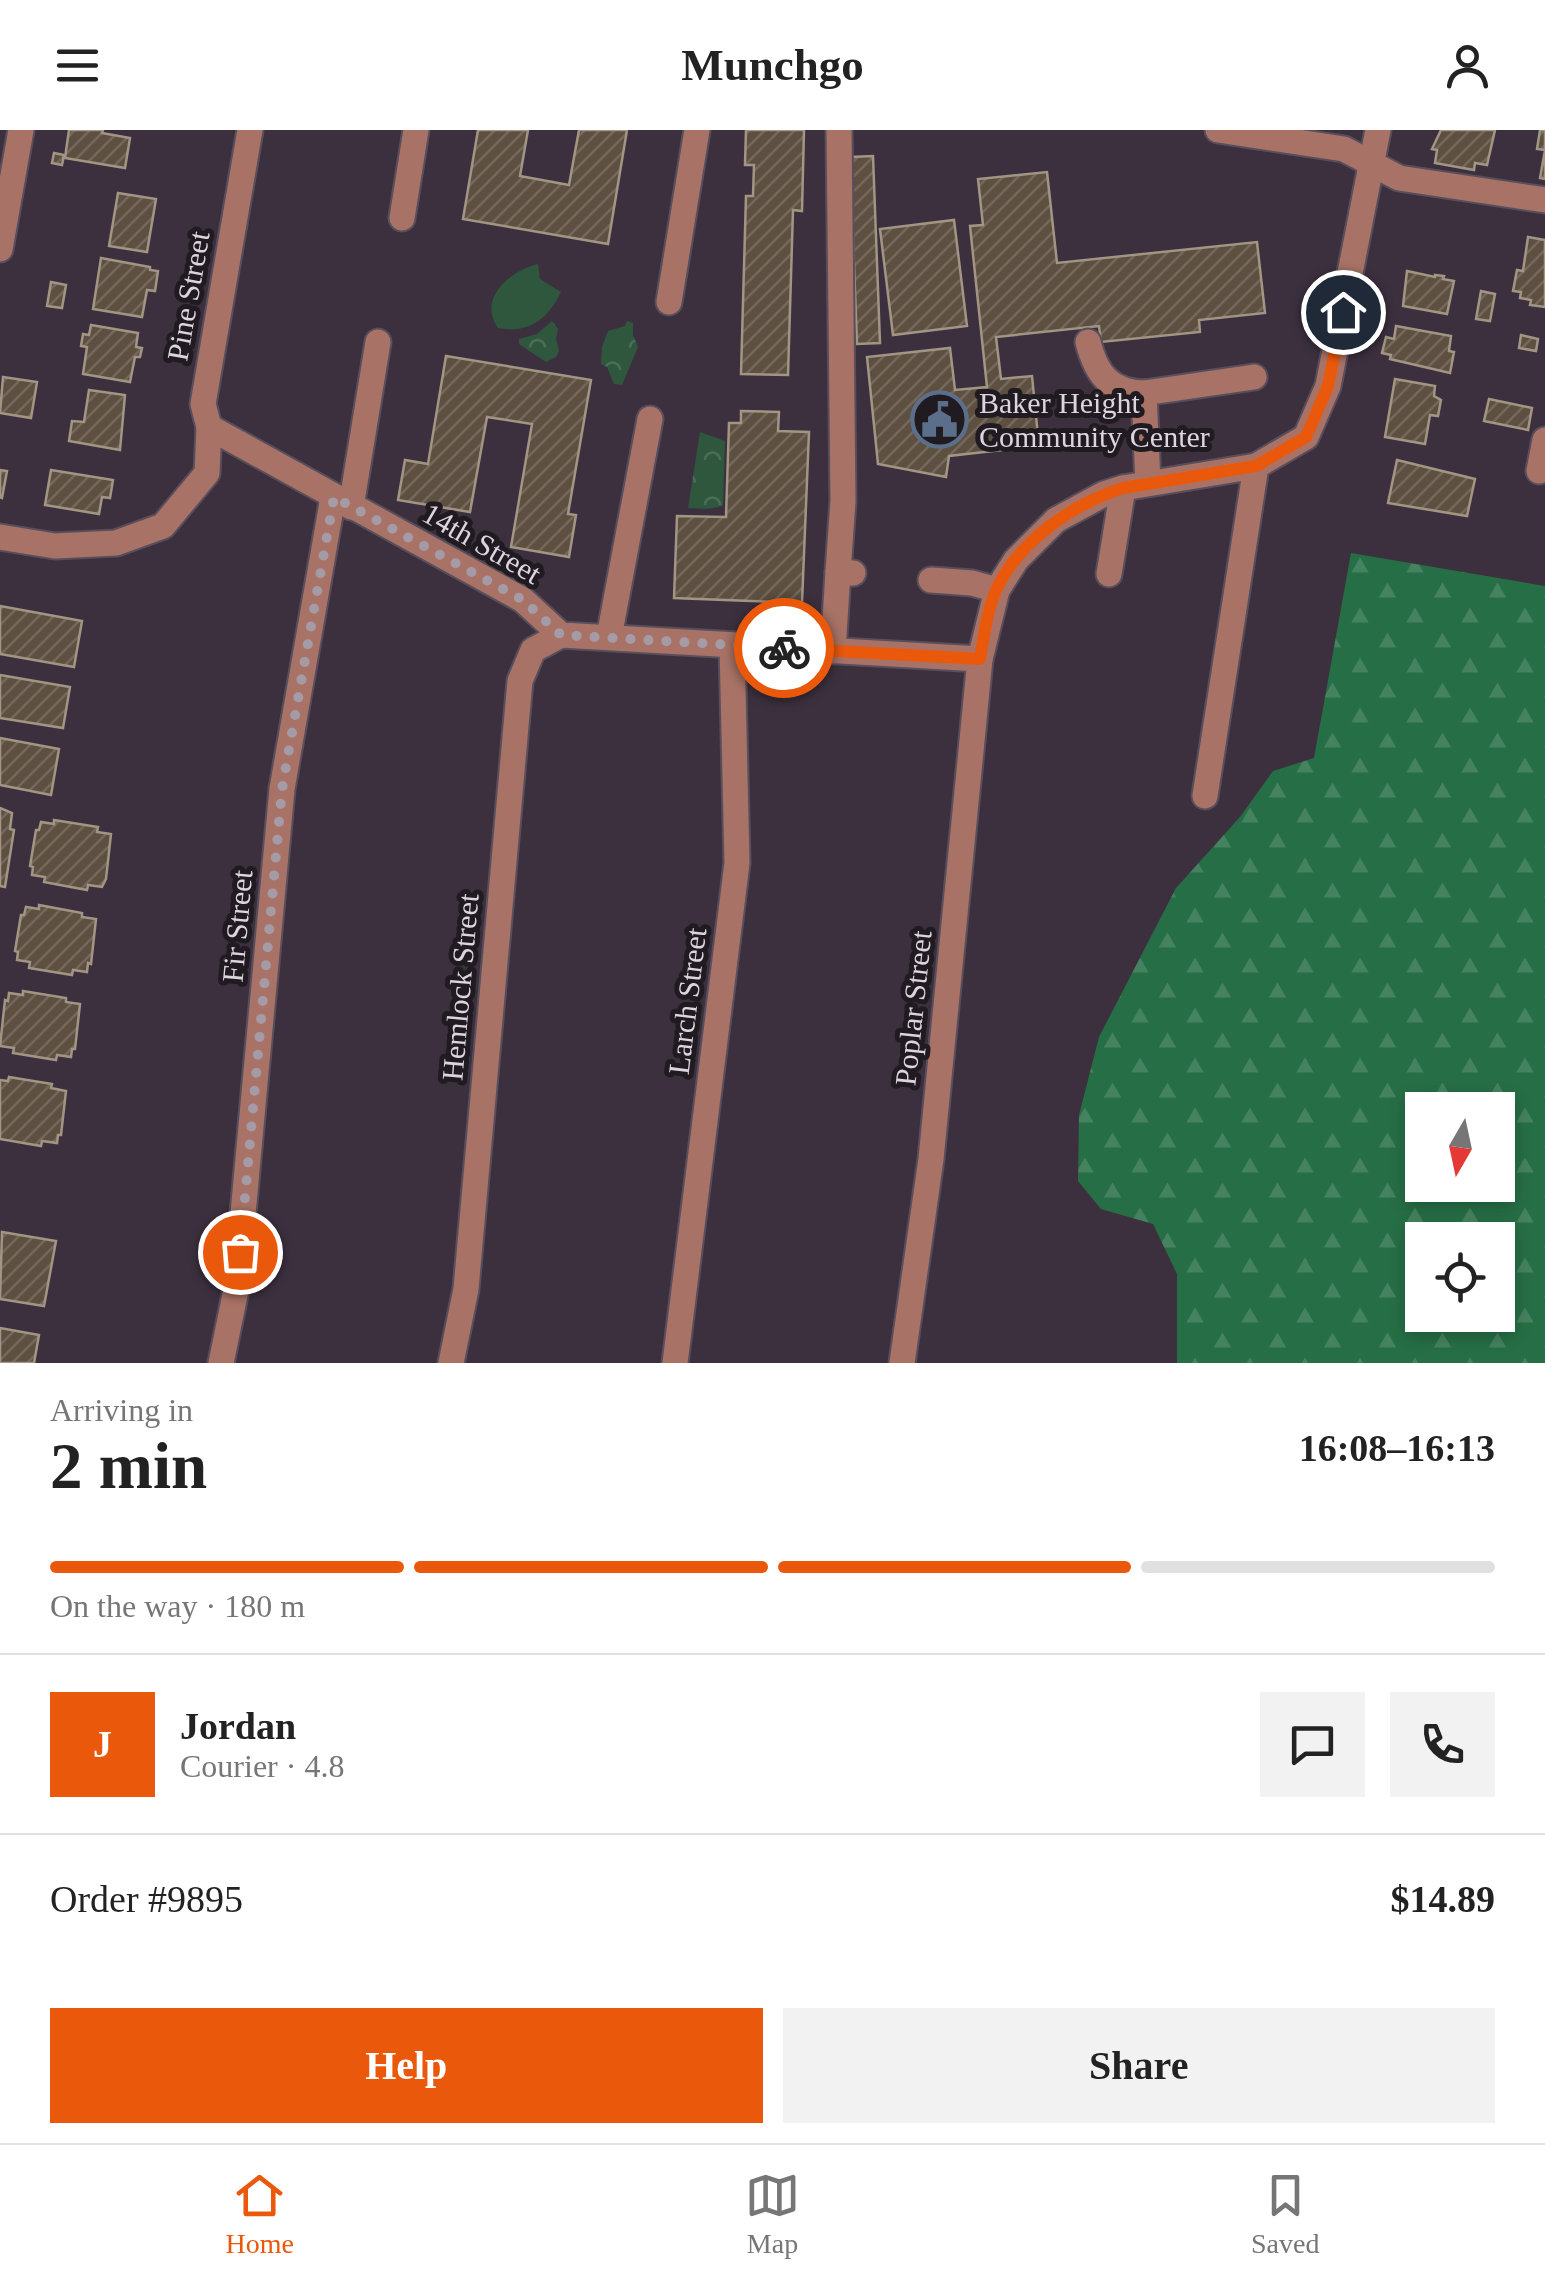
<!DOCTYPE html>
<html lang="en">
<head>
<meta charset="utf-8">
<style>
	:root { --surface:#fff; --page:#f2f2f2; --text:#222; --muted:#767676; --line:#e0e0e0; --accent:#ea580c }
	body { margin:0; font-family:Georgia,serif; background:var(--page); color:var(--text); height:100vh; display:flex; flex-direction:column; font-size:38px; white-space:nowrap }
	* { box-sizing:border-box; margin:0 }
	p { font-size:32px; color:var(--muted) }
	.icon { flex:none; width:55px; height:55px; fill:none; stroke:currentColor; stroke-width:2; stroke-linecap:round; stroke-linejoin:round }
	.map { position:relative; height:1233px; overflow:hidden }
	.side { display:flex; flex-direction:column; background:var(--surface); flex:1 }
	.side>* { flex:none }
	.needle { width:65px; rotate:189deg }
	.tools { position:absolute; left:1405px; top:962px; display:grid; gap:20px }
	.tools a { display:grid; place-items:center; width:110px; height:110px; border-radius:0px; background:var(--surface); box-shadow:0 5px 15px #0003; font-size:50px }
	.pin { position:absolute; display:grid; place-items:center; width:85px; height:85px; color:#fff; margin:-42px; border:5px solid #fff; border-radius:50%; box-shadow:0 2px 10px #0007 }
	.courier { position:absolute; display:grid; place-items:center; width:100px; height:100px; margin:-50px; border:8px solid #ea580c; border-radius:50%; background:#fff; color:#222; box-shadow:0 2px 12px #0007 }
	.headline em { font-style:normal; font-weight:800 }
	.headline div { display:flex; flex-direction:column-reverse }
	.headline { display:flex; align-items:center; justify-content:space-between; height:170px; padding:0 50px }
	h1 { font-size:65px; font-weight:800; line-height:75px }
	.bar { display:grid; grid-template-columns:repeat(4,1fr); gap:15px 10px; align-content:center; height:120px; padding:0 50px }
	.bar i { height:12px; border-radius:8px; background:var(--line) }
	.bar .selected { background:var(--accent) }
	.bar p { grid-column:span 4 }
	.line { display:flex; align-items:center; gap:25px; padding:0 50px; border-top:2px solid var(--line) }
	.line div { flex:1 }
	.round { display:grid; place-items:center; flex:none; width:105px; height:105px; border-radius:0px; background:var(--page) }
	.action { display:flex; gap:20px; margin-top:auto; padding:20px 50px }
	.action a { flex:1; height:115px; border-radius:0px; background:var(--accent); color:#fff; font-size:40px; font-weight:800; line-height:115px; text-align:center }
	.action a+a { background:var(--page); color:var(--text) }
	header { display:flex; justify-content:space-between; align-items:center; height:130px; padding:0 50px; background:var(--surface); font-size:45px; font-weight:800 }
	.dock { display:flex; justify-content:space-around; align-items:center; height:140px; border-top:2px solid var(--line); background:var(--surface); font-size:28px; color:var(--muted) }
	.dock a { display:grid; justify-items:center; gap:5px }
	.dock .selected { color:var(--accent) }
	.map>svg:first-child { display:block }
</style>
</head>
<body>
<header><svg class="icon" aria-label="menu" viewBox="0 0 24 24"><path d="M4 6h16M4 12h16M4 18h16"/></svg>Munchgo<svg class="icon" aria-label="person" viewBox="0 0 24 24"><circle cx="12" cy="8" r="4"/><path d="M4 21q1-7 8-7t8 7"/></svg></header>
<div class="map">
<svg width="1545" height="1233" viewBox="0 0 1545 1233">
	<defs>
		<pattern id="forest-firs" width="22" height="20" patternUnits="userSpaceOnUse" patternTransform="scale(2.5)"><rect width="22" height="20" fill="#266e45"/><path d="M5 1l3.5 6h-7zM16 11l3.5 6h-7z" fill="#45825f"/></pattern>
		<pattern id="park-crowns" width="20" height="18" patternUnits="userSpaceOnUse" patternTransform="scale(2.5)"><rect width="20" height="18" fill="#2e573e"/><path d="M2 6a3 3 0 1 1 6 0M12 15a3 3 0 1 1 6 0" fill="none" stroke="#4c6e59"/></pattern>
		<pattern id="building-hatch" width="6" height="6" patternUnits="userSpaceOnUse" patternTransform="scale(2.5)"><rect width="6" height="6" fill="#5d5041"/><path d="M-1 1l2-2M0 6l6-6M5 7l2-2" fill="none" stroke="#74685c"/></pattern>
	</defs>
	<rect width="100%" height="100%" fill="#3c303e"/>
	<path fill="#2e573e" d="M538,134l2,15 21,13c-13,27 -32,42 -63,36 -21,-30 12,-57 40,-64z"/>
	<path fill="url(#forest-firs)" fill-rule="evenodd" d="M1351,423l194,33v777h-368v-89l-24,-50 -52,-15 -23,-28 1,-66 20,-78 77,-149 64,-71 33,-46 41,-13zM1422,980h76v75h-76zM1422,1110h76v75h-76z"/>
	<g fill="url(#park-crowns)">
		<path d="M552,191l6,8 -2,10 3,12 -3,6 -10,5 -27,-18v-5l18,-5z"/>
		<path d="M627,191l6,2v12l5,12 -16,38 -8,-1 -7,-17 -6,-3 1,-17 6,-16 17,-5z"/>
		<path d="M700,302l25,9 -2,65 -15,3 -20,-1z"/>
	</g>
	<g fill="url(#building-hatch)" stroke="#a29584" stroke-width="2.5">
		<path d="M69,0h34l-1,3 28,5 -5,30 -60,-10z"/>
		<path d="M478,0h50l-8,46 49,9 10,-55h48l-19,114 -145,-25z"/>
		<path d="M746,0h58l-2,81 -9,-1 -5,165 -47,-1 5,-178h7l1,-31h-9z"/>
		<path d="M1441,0h54l-8,35 -12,-2 -1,7 -39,-7 2,-13 -5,-1z"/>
		<path d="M1540,0h5v49l-5,-1 5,-28 -8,-1z"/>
		<path d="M54,23l10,2 -2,10 -10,-2z"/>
		<path d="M873,26l7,187 -23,1 -7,-187z"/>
		<path d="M1047,42l10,91 200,-21 8,71 -66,7 1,12 -99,10 -2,-16 -103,11 5,42 31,-3 7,70 -90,10 -3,21 -68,-13 -11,-107 83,-9 5,42 32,-3 -17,-161 13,-1 -5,-46z"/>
		<path d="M118,63l38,6 -9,53 -38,-6z"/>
		<path d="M954,90l13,106 -74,9 -13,-106z"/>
		<path d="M1528,107l17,3v67l-15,-2 1,-5 -11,-2 1,-6 -8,-1 4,-21 6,1z"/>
		<path d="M101,128l49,9v3l8,1 -3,20 -8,-1 -5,27 -49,-8z"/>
		<path d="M1407,141l28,6v-2l9,1 -1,3 11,2 -7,33 -44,-8z"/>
		<path d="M51,152l15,3 -4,23 -15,-2z"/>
		<path d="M1481,161l14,3 -5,27 -14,-2z"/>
		<path d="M91,195l47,8 -2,14 6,1 -2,9h-5l-5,25 -47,-8 4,-27 -6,-1 2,-12 6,1z"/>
		<path d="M1396,196l55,10 -2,15 5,1 -4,21 -60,-14 1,-4 -9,-2 4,-16 8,2z"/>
		<path d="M1521,205l17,4 -2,12 -17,-3z"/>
		<path d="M446,226l145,24 -23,134 8,1 -7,42 -58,-10 21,-123 -45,-7 -17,95 -72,-12 7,-40 23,4z"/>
		<path d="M3,247l34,5 -6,36 -31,-5z"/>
		<path d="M1395,249l40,7 -1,10 7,4 -3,16 -8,-1 -5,29 -40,-7z"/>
		<path d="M89,260l36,5 -5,55 -51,-9 3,-20 12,1z"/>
		<path d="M1489,269l43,9 -4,22 -44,-9z"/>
		<path d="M741,281l38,1 -1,19 31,1 -7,171 -128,-5 3,-82 49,1 3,-94h12z"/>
		<path d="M1397,330l78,19 -8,37 -79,-13z"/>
		<path d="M0,340l7,1 -5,27 -2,-1z"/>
		<path d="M51,340l62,10 -3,18 -8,-1 -3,17 -54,-9z"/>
		<path d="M0,476l82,15 -8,46 -74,-13z"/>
		<path d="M0,545l70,12 -7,41 -63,-10z"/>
		<path d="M0,608l59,11 -8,46 -51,-10z"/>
		<path d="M0,678l12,5 -2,16 4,1 -9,57 -5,-1z"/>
		<path d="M54,690l44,7 -1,5 14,2 -5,45 -4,8 -14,-2 -1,5 -43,-8 1,-5 -13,-2 1,-8 -3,-1 6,-36h3l2,-8 13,2z"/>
		<path d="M39,775l43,8v4l14,2 -5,45 -3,-1 -1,9 -14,-2 -1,5 -43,-7 1,-6 -13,-2 1,-8 -3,-1 6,-36h3l2,-8 13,2z"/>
		<path d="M23,861l43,7v4l14,2 -5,45h-3l-1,8 -14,-2 -1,5 -43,-7 1,-5 -14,-2 5,-46 3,1 1,-8 14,2z"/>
		<path d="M9,947l43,7 -1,4 15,3 -5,44h-3l-1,8 -15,-2 -1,5 -41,-7v-59l8,1z"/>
		<path d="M2,1102l54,9 -12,65 -44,-7z"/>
		<path d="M0,1198l39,7 -5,28h-34z"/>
	</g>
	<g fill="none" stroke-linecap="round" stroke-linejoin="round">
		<defs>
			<g id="minor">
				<path d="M1218,0l126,19 55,29 146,22"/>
				<path d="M402,88l14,-88"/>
				<path d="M0,119l21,-119"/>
				<path d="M669,172l28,-172"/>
				<path d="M1088,212c8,31 21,50 56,51"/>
				<path d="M209,297l314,173 38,35 419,24"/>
				<path d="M1539,341l6,-31"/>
				<path d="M1148,353l-4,-90 110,-16"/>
				<path d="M351,377l27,-165"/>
				<path d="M0,407l55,9 61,-3 47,-17 44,-53 2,-46 -6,-23 47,-274"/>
				<path d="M838,442l5,-71 -4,-371"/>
				<path d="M1109,444l14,-86"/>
				<path d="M931,450l41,3 25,7"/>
				<path d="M609,507l41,-218"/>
				<path d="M833,521l5,-79 15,1"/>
				<path d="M1205,666l51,-330"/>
				<path d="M221,1233l15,-73 46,-501 51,-292"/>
				<path d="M451,1233l15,-74 54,-608 13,-31 28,-15"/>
				<path d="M675,1233l62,-500 -5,-218"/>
				<path d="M902,1233l29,-204 49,-500 17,-69 19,-30 40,-40 48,-26 19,-6 133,-22 50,-29 22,-51 50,-256"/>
			</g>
		</defs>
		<use href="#minor" stroke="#594e5b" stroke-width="29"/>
		<use href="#minor" stroke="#a87366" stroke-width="25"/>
	</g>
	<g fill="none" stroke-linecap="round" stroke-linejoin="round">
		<path stroke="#a59ba6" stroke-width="10" stroke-dasharray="0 18" d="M240,1122l42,-463 52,-292 189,103 38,35 223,13"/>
		<path stroke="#ea580c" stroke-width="12" d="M784,518l196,11c4,-23 7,-48 16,-69 24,-50 77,-86 127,-102l133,-22 50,-29 22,-51 15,-74"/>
	</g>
	<defs>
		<symbol id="civic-ring" viewBox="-11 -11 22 22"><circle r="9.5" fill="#201a21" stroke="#5c6f8a" stroke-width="1.5"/><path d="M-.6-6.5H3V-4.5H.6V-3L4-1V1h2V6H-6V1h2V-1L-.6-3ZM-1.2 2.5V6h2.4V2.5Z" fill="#5c6f8a"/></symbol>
	</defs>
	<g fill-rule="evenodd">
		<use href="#civic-ring" x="908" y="258" width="63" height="63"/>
	</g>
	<g text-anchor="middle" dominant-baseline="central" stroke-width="10" stroke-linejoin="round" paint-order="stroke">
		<g font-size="30" fill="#ddd5de" stroke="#201a21">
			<text transform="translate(188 166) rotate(-80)">Pine Street</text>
			<text transform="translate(482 413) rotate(30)">14th Street</text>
			<text transform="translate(237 796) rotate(-85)">Fir Street</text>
			<text transform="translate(460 857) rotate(-85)">Hemlock Street</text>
			<text transform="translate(687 871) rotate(-83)">Larch Street</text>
			<text transform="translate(913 878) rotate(-84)">Poplar Street</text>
		</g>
		<g font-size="30" fill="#ddd5de" stroke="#201a21" text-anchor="start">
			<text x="979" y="272">Baker Height<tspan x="979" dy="34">Community Center</tspan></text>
		</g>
	</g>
</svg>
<div class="tools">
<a><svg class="needle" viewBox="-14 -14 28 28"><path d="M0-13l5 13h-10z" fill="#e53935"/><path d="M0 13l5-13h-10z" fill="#767676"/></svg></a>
<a><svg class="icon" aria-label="locate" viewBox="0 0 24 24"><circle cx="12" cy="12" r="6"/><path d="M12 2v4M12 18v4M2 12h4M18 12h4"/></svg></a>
</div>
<div class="pin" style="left:240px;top:1122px;background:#ea580c"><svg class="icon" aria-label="bag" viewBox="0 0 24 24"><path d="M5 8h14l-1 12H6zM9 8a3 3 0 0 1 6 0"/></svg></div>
<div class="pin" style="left:1343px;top:182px;background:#1f2937"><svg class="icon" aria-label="home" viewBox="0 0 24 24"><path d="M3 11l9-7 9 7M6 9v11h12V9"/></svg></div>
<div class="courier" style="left:784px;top:518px"><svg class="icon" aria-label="bike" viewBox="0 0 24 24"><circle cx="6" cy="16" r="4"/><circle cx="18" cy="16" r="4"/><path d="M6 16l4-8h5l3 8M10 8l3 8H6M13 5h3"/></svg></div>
</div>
<section class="side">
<div class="headline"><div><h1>2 min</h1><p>Arriving in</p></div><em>16:08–16:13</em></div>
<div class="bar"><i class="selected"></i><i class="selected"></i><i class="selected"></i><i></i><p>On the way · 180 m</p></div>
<div class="line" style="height:180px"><b class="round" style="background:var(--accent);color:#fff">J</b><div><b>Jordan</b><p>Courier · 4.8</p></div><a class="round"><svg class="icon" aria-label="chat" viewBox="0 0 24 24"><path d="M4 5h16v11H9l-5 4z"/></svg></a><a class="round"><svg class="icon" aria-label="phone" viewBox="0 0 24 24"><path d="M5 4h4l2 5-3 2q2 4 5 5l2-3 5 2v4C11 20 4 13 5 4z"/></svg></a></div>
<div class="line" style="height:130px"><div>Order #9895</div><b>$14.89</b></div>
<div class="action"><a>Help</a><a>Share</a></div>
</section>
<nav class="dock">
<a class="selected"><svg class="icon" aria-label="home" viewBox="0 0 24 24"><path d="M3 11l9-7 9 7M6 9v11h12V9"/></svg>Home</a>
<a><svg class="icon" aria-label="map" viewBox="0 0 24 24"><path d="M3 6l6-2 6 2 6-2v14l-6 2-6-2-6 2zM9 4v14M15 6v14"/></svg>Map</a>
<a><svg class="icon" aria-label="saved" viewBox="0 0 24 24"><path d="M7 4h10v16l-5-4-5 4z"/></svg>Saved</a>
</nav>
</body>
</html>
